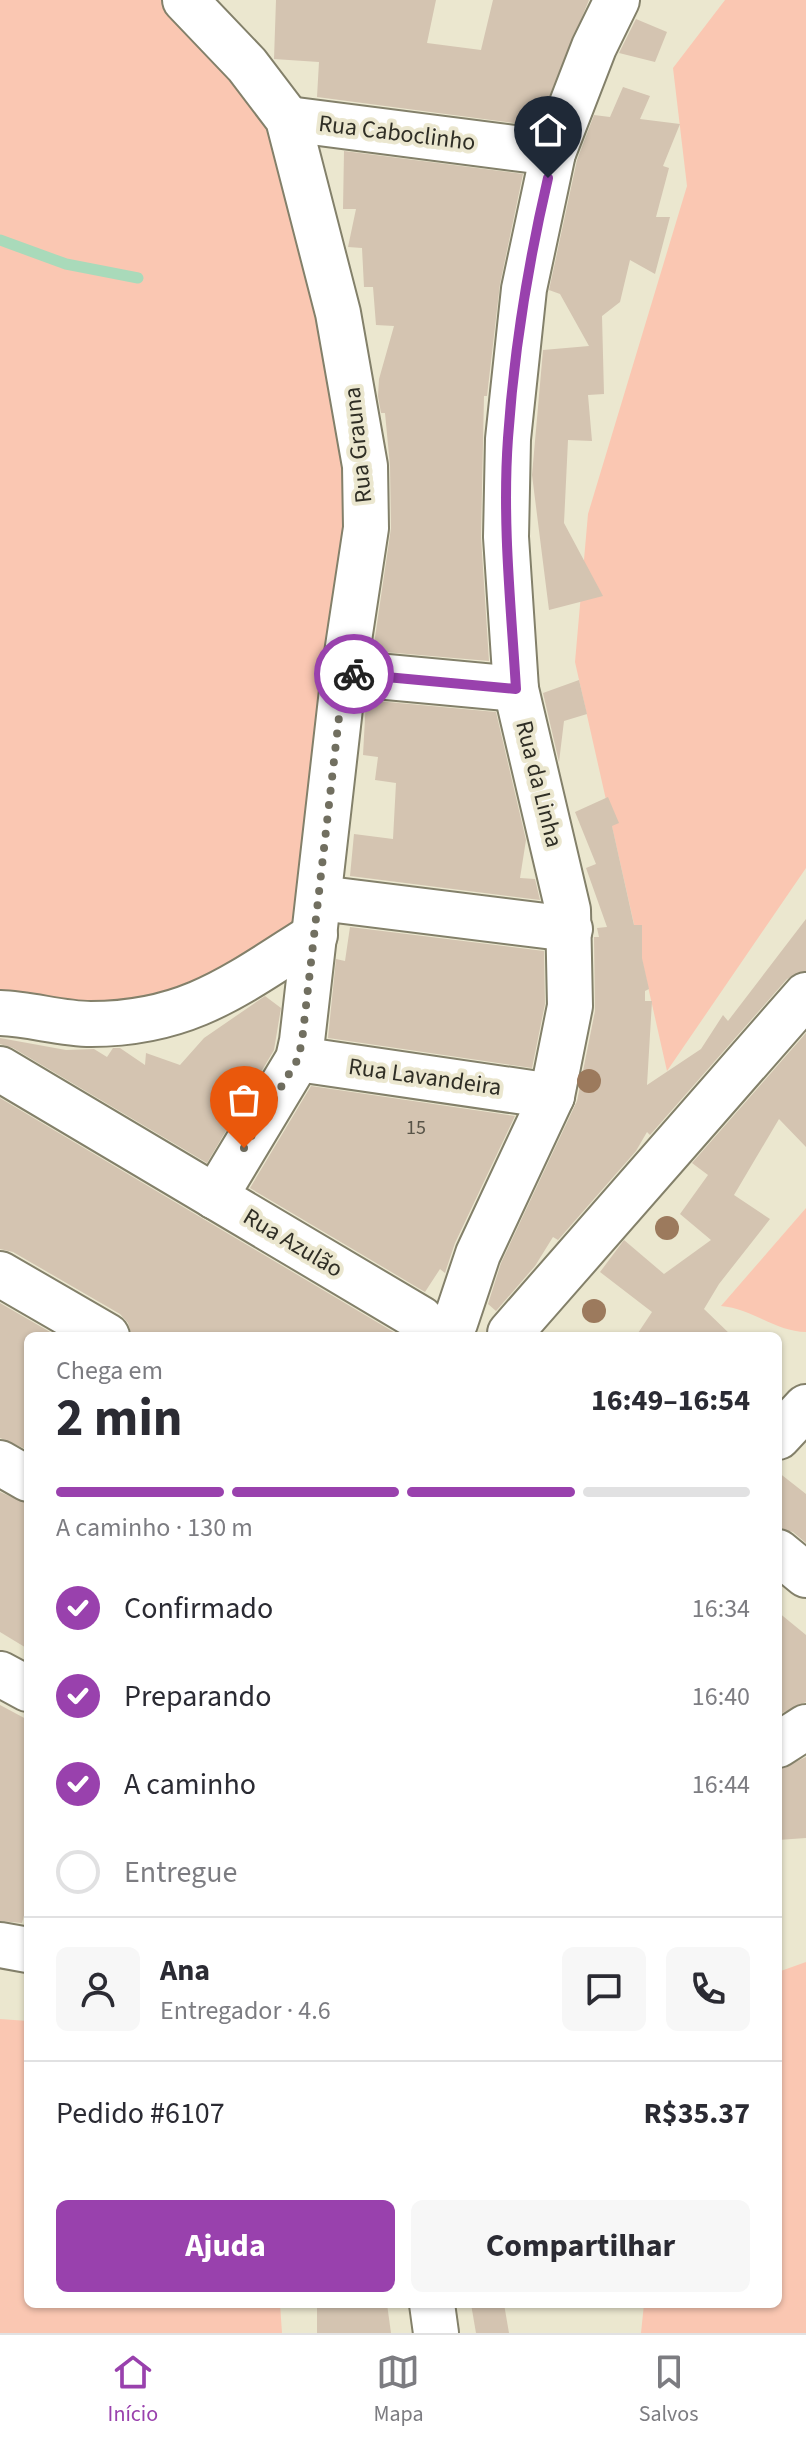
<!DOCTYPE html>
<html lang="pt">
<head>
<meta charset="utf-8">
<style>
	:root { --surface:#fff; --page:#f7f7f7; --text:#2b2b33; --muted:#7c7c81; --line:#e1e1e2; --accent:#9941ad }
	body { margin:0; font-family:"Source Sans 3",sans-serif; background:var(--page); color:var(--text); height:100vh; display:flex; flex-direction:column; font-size:30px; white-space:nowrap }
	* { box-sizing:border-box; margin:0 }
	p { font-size:26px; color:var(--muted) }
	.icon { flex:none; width:44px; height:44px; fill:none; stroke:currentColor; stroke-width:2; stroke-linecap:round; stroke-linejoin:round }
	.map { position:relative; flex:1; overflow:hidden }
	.sheet { position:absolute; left:24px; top:1332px; width:758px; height:976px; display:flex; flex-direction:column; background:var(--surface); border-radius:12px; box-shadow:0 2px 6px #0004 }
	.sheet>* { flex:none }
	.pin { position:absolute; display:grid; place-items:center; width:68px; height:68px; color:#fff; margin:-82px -34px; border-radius:50% 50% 50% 0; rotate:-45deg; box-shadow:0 0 8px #0007 }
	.pin .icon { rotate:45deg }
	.courier { position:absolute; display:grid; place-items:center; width:80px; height:80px; margin:-40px; border:6px solid #9941ad; border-radius:50%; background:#fff; color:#222; box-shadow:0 2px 10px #0007 }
	.head em { font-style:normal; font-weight:700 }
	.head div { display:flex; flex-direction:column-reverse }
	.head { display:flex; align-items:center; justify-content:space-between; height:136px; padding:0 32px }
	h1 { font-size:52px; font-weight:700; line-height:60px }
	.bar { display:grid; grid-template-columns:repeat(4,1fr); gap:12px 8px; align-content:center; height:96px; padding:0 32px }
	.bar i { height:10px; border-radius:6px; background:var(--line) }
	.bar .on { background:var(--accent) }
	.bar p { grid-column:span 4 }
	.line { display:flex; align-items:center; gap:20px; padding:0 32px; border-top:2px solid var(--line) }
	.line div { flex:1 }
	.round { display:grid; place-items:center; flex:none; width:84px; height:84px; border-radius:12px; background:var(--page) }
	ol { padding:0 32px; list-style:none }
	li { display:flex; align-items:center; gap:24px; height:88px }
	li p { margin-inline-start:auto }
	li .icon { padding:8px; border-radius:50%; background:var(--accent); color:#fff; stroke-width:4 }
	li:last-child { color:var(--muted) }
	li i { width:44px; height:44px; border:4px solid var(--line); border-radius:50% }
	.action { display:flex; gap:16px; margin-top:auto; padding:16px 32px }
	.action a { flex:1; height:92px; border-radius:12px; background:var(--accent); color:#fff; font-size:32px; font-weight:700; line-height:92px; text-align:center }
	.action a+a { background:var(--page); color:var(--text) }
	.menu { display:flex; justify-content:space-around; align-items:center; height:112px; border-top:2px solid var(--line); background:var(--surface); font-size:22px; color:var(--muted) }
	.menu a { display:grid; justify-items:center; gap:4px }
	.menu .on { color:var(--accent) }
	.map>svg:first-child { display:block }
</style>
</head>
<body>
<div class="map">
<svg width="806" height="2333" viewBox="0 0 806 2333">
	<rect width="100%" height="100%" fill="#ebe7cf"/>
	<g fill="#fac7b2">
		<path d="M0,0h180l83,105 101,400 -54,442 -145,62 -165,-5z"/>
		<path d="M725,0h81v868l-139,203 -92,-409 13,-148 99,-328 -14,-118z"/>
		<path d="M806,1208v124c-30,0 -55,-24 -85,-26z"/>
		<path d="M806,1962v371h-165l3,-29h134v-332z"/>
		<path d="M0,2019l28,2v283h252l2,29h-282z"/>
	</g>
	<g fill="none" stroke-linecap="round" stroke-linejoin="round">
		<path stroke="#a9daba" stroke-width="11" d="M0,240l66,24 72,14"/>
	</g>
	<g fill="#d4c4b1">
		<path d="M276,0h160l-9,43 54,7 12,-50h96l-52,126 -220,-29 2,-35 -45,-3z"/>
		<path d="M636,19l31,13 -12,30 -36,-9z"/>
		<path d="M623,87l27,9 -10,23 40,5 -17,42 6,2 -13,49h14l-15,57 -25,-14 -10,42 -18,14 2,78 -16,1 4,46 -24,-1 -4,83 39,73 -54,14 -17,-135 11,-125 46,-4 -29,-52 -11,-4 28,-130 17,-45 16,2z"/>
		<path d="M344,151l179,23 -23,110 -13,112h-3l-3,141 8,124 -116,-10 18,-123 -1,-62 -5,-53h-4l-3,-17 1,-17 15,-53 -18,-1 -3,-38h-9l-2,-39 -14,-1 8,-38h-13z"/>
		<path d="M579,680l8,34 -23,7 -5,41 -16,-69z"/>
		<path d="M366,700l130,12 30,128 -6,38 15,1 5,21 -190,-24 4,-42 39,5 3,-56 -21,-3 3,-23 -15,-2z"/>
		<path d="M608,797l11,26 -7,3 22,99h8v33l7,31 -4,2v10h7l-5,84 54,-36 22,-34 5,6 78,-102v52l-19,8 -137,156 -3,-3 -11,19 -78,89 -5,-3 -18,29 -39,45 -8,-7 13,-41 76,-162 18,-90 -1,-74h5l-2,-9 10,-1 -21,-59 10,-4 -21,-52z"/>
		<path d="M350,927l194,24 1,53 -13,64 -204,-30 8,-79 9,2z"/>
		<path d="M265,996l16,12 -7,42 -67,113 -194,-115 -13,-4v-6l66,12 28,-1 13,8 6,-9h7l25,17 1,-12 34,12 24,-27z"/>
		<path d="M806,1033v114l-27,-28 -45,76 36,24 -51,65 -15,25 28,27h-96l16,-24 -52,-40 24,-32 40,34 47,-34 -31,-26 28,-39 -16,-12z"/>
		<path d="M311,1086l204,30 -60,127 -10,30 -5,-4 -15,23 -175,-104z"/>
		<path d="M0,1098l397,236v2h-265l-4,-13 -8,-9 -107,-62 -13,-3z"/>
		<path d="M0,1303l57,33h-29v114l-28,-12z"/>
		<path d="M778,1472l28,22v49l-13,-11 -15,-4z"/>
		<path d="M0,1492l28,12v145l-28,-17z"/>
		<path d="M778,1612l28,23v67l-28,13z"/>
		<path d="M0,1705l28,15v180l-6,23 -22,-2z"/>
		<path d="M806,1757v81l-28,2v-70z"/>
		<path d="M317,2304h70l4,29h-74z"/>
		<path d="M471,2304h33l5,29h-33z"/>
	</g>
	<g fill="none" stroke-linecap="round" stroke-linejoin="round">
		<defs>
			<g id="minor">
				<path d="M185,0l62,65 41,54 50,194 27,153 1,62 -22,145 -42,368 -4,18 -83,138"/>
				<path d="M288,119l265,34"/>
				<path d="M344,673l172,16"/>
				<path d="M320,898l250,31"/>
				<path d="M0,1013c31,1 61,11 91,11 97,0 145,-39 224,-89"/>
				<path d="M298,1059l254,37"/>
				<path d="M0,1069l421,250 17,17"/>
				<path d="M0,1274l107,62"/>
				<path d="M455,1323l23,-69 74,-158 18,-90 -2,-96 -52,-221 -10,-152 2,-98 16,-150 29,-136 41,-106 23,-47"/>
				<path d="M510,1333l296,-338"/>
				<path d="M778,1437l28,-30"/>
				<path d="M0,1463l28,16"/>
				<path d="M778,1552l28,23"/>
				<path d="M0,1674l28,15"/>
				<path d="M778,1745l28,-18"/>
				<path d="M0,1945l28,5"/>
				<path d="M432,2304l4,29"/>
			</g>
		</defs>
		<use href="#minor" stroke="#83806a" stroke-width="48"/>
		<use href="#minor" stroke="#fff" stroke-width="44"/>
	</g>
	<g fill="#9c7a5d">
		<circle cx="589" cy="1081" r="12"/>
		<circle cx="667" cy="1228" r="12"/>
		<circle cx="594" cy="1311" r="12"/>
	</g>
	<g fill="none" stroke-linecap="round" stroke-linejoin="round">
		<path stroke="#716f60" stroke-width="8" stroke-dasharray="0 14.4" d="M244,1148l54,-89 4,-18 42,-368 10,1"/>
		<path stroke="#9941ad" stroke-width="10" d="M354,674l162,15c-5,-83 -14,-167 -8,-251 6,-88 20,-174 40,-260"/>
	</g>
	<g text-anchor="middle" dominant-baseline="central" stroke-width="8" stroke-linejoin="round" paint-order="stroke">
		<g font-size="20" fill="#585448">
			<text x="416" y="1128">15</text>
		</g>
		<g font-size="24" fill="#2f2e25" stroke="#ebe7cf">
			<text transform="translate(397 133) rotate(7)">Rua Caboclinho</text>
			<text transform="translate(358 445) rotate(-96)">Rua Grauna</text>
			<text transform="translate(539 784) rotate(76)">Rua da Linha</text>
			<text transform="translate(425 1077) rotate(8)">Rua Lavandeira</text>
			<text transform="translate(293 1243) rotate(31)">Rua Azulão</text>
		</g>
	</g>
</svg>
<div class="pin" style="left:244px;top:1148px;background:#ea580c"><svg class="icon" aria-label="bag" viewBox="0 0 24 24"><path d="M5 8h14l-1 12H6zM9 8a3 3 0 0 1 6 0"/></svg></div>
<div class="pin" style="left:548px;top:178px;background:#1f2937"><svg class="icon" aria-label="home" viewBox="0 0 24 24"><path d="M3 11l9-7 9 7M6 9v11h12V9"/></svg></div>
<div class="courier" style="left:354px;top:674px"><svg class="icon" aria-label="bike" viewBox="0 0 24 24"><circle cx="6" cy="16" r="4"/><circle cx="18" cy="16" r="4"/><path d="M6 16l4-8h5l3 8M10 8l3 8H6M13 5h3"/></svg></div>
<section class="sheet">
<div class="head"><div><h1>2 min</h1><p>Chega em</p></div><em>16:49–16:54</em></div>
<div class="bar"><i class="on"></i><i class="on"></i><i class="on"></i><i></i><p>A caminho · 130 m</p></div>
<ol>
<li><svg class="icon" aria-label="check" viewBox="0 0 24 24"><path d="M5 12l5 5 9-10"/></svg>Confirmado<p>16:34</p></li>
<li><svg class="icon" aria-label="check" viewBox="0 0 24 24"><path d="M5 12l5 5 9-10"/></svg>Preparando<p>16:40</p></li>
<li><svg class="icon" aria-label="check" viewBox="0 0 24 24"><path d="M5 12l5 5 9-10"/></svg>A caminho<p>16:44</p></li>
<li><i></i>Entregue</li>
</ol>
<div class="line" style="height:144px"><a class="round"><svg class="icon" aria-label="person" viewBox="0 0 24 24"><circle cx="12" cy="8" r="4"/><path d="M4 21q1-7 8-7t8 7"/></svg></a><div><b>Ana</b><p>Entregador · 4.6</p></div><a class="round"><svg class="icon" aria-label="chat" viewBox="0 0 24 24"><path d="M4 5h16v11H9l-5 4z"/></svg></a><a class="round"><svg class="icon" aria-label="phone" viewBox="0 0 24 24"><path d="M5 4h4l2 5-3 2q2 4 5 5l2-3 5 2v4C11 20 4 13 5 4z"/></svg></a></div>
<div class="line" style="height:104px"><div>Pedido #6107</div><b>R$35.37</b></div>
<div class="action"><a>Ajuda</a><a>Compartilhar</a></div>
</section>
</div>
<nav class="menu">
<a class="on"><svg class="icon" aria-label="home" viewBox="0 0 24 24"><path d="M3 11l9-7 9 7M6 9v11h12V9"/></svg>Início</a>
<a><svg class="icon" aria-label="map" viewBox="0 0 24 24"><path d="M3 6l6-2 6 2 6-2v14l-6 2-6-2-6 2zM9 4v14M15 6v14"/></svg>Mapa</a>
<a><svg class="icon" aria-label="saved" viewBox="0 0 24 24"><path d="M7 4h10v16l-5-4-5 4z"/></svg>Salvos</a>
</nav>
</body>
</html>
